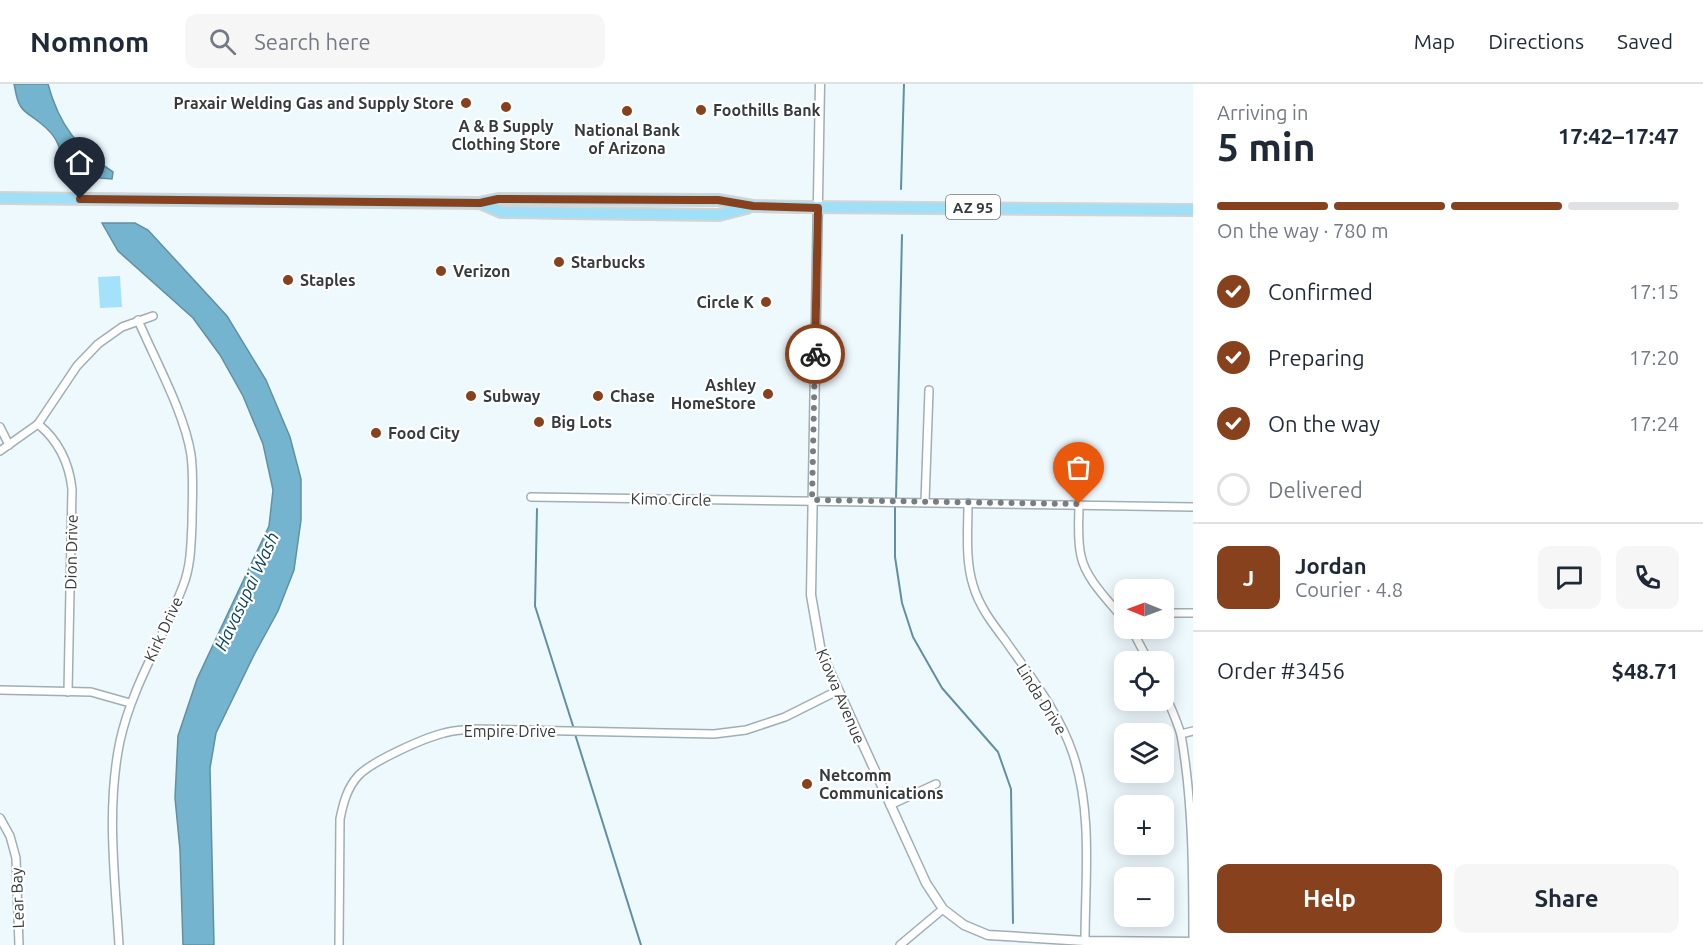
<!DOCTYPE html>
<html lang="en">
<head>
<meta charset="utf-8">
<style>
	:root { --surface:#fff; --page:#f6f6f7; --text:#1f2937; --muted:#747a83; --line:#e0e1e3; --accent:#87411d }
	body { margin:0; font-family:Ubuntu,sans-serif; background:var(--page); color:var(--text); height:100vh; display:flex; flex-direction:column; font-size:22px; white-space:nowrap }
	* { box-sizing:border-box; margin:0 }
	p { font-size:20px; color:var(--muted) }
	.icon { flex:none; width:33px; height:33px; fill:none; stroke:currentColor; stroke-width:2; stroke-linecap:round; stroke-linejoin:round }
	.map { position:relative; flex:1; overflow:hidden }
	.drawer { display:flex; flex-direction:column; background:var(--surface); width:510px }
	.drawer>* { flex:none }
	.needle { width:39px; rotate:271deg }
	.controls { position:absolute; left:1114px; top:495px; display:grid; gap:12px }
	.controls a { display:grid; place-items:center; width:60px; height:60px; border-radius:12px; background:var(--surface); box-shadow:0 3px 15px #0003; font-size:30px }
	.pin { position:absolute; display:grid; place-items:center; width:51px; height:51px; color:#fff; margin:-62px -26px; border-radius:50% 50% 50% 0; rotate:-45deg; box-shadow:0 0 6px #0007 }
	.pin .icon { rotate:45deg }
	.courier { position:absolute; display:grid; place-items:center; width:60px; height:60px; margin:-30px; border:4px solid #87411d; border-radius:50%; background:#fff; color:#222; box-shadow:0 2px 8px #0007 }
	.overview em { font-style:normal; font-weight:700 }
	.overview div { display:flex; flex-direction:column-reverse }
	.overview { display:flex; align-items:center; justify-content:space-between; height:102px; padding:0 24px }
	h1 { font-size:39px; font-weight:700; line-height:45px }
	.bar { display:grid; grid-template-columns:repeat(4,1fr); gap:9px 6px; align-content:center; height:72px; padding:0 24px }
	.bar i { height:8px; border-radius:4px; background:var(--line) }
	.bar .on { background:var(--accent) }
	.bar p { grid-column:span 4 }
	.line { display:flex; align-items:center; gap:15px; padding:0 24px; border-top:2px solid var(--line) }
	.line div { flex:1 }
	.round { display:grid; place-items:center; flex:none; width:63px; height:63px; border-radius:12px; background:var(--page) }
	ol { padding:0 24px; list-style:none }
	li { display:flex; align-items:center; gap:18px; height:66px }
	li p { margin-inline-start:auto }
	li .icon { padding:6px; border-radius:50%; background:var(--accent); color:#fff; stroke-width:4 }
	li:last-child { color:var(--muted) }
	li i { width:33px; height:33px; border:3px solid var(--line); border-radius:50% }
	.action { display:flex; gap:12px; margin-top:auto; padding:12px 24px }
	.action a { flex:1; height:69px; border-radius:12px; background:var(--accent); color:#fff; font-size:24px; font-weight:700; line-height:69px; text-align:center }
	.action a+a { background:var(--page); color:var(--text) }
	header { display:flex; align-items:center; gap:36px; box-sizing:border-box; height:84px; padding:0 30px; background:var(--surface); border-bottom:2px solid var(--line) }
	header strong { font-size:28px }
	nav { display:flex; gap:33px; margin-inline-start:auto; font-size:21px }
	.search { width:420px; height:54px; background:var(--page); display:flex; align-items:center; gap:15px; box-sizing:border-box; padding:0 21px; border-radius:12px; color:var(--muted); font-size:22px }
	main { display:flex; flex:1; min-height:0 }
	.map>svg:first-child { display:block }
</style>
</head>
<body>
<header>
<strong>Nomnom</strong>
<div class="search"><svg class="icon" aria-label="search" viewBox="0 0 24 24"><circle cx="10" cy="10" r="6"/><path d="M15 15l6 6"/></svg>Search here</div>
<nav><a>Map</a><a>Directions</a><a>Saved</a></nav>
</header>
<main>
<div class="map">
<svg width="1193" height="861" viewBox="0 0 1193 861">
	<rect width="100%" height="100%" fill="#eef9fe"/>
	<path fill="#a4e1fa" d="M120,192l2,31 -22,1 -2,-31z"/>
	<g fill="#74b4ce" stroke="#6190a2" stroke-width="1.5">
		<path d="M14,0h34c11,41 30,65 65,88l-1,7 -52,-4c4,-24 -1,-38 -21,-53 -6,-5 -14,-9 -18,-15 -5,-7 -5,-15 -7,-23z"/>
		<path d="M102,139h33l13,7 79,86 39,64 24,57 11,42v41l-7,50 -16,41 -24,44 -38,78 -6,35 4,177h-31l-3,-95 -5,-52 3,-62 19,-57 72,-153 4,-36 -10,-46 -20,-48 -23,-41 -27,-37 -75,-67z"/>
	</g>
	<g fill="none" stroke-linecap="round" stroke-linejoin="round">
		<g stroke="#6190a2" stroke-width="2">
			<path d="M901,105l3,-105"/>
			<path d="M896,415l6,-264"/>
			<path d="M895,421v52l7,46 11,34 29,51 56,64 13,37 2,134"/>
			<path d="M537,425l-2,97 39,123"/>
			<path d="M575,650l66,211"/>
		</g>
		<defs>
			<g id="minor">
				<path d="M38,340c21,17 31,38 34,65l-4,203"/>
				<path d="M0,343l9,18"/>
				<path d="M0,367l38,-27 39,-58 21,-22 24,-17 31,-11"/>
				<path d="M531,413l662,10"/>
				<path d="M925,418l4,-112"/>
				<path d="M968,419c0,27 -3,56 5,82 6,21 19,38 32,55 25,36 54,72 68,114 20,59 12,126 12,187"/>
				<path d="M1079,420c0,17 -2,35 2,52 5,24 29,46 44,65"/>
				<path d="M1164,531l10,-2h19"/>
				<path d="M1131,544l18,34"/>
				<path d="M0,606l91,2 39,11"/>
				<path d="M1164,608c6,14 13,28 17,43 12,66 12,140 12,207"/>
				<path d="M1181,650l12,-3"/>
				<path d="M890,721l46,-21"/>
				<path d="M0,734l10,18 6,22 3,87"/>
				<path d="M119,861c-4,-67 -13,-137 1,-204 12,-55 43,-102 63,-155 8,-20 8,-42 9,-63 0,-22 2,-45 -1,-68 -6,-41 -36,-95 -53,-135"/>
				<path d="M339,861l1,-126c3,-15 7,-31 18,-43 14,-15 66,-38 86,-43 9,-3 19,-3 28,-4l242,5 32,-4 39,-13 52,-26"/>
				<path d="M900,861l43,-36"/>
			</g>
			<path id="tertiary" d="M820,0l-9,511 10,57 105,231 17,26 21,16 24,10 97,6 108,1"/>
			<g id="trunk">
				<path d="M0,114l479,5 19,-4 220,1 35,6 49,1 391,3"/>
				<path d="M480,119l21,9 66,1 152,2 28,-7"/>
			</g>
		</defs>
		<use href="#minor" stroke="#a1aeb3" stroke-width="10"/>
		<use href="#tertiary" stroke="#a1aeb3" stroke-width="11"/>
		<use href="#trunk" stroke="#d3d4d4" stroke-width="14"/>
		<use href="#minor" stroke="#fff" stroke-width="7"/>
		<use href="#tertiary" stroke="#fff" stroke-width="8"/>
		<use href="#trunk" stroke="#a0dff8" stroke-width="10"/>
	</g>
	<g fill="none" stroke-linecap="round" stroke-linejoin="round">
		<path stroke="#767e81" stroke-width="6" stroke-dasharray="0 10.8" d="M815,270l-3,146 267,4"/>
		<path stroke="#87411d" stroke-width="8" d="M80,115l400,4 18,-4 198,1h22l35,6 65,2 -3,146"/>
	</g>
	<g fill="#87411d" stroke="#fff" stroke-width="2">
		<circle cx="466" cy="19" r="6"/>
		<circle cx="506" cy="23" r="6"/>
		<circle cx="701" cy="26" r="6"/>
		<circle cx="627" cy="27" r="6"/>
		<circle cx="559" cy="178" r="6"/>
		<circle cx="441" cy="187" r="6"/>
		<circle cx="288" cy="196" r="6"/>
		<circle cx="766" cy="218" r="6"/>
		<circle cx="768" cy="310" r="6"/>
		<circle cx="471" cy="312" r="6"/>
		<circle cx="598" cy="312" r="6"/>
		<circle cx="539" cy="338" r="6"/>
		<circle cx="376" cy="349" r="6"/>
		<circle cx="807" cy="700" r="6"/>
	</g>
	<g text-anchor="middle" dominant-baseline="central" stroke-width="4.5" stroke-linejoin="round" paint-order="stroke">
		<rect fill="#fff" stroke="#727677" stroke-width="1.5" x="946" y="111" width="54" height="24" rx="4.5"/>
		<g font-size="15" font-weight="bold" fill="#363b3d">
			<text x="973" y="123">AZ 95</text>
		</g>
		<g font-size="16" font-weight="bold" fill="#363b3d" stroke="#fff" text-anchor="start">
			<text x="454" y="19" text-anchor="end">Praxair Welding Gas and Supply Store</text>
			<text x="713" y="26">Foothills Bank</text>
			<text x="506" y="42" text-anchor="middle">A &amp; B Supply<tspan x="506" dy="18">Clothing Store</tspan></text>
			<text x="627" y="46" text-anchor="middle">National Bank<tspan x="627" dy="18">of Arizona</tspan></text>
			<text x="571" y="178">Starbucks</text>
			<text x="453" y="187">Verizon</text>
			<text x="300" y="196">Staples</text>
			<text x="754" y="218" text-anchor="end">Circle K</text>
			<text x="756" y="301" text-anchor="end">Ashley<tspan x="756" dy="18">HomeStore</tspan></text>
			<text x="483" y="312">Subway</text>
			<text x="610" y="312">Chase</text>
			<text x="551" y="338">Big Lots</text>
			<text x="388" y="349">Food City</text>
			<text x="819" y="691">Netcomm<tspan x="819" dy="18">Communications</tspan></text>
		</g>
		<g font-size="16" fill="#363b3d" stroke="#fff">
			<text transform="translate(671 415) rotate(1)">Kimo Circle</text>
			<text transform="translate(71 468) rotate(-89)">Dion Drive</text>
			<text transform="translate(163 545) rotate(-65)">Kirk Drive</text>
			<text transform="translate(841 612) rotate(67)">Kiowa Avenue</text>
			<text transform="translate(1042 615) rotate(58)">Linda Drive</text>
			<text x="510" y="647">Empire Drive</text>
			<text transform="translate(17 814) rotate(-92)">Lear Bay</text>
		</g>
		<g font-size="18" font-style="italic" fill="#0c4557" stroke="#fff">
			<text transform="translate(246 507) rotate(-65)">Havasupai Wash</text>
		</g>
	</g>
</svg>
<div class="controls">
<a><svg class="needle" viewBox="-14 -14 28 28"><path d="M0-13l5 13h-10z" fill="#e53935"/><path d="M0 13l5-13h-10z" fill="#747a83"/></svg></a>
<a><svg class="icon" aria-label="locate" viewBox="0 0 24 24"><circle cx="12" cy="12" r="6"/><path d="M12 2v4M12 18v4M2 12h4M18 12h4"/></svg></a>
<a><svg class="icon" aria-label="layers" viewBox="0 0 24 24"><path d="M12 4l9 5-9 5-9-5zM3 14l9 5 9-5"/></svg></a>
<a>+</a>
<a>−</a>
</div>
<div class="pin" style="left:1079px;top:420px;background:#ea580c"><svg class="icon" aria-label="bag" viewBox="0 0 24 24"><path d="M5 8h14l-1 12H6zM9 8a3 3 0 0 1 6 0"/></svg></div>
<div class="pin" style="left:80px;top:115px;background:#1f2937"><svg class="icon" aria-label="home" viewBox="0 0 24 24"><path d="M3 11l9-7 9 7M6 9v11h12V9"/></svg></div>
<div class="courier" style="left:815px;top:270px"><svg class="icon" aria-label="bike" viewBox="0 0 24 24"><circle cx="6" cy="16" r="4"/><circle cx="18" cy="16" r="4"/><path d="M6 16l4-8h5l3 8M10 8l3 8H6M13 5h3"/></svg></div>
</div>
<section class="drawer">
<div class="overview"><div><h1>5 min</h1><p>Arriving in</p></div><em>17:42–17:47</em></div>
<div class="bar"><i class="on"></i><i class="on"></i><i class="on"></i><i></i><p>On the way · 780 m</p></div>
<ol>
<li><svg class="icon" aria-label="check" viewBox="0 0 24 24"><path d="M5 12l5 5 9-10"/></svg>Confirmed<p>17:15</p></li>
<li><svg class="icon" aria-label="check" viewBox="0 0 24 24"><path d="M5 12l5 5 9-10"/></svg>Preparing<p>17:20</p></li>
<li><svg class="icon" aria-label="check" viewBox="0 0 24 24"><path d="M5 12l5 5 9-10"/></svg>On the way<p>17:24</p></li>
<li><i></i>Delivered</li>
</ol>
<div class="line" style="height:108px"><b class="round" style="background:var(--accent);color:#fff">J</b><div><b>Jordan</b><p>Courier · 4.8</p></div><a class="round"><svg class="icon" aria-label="chat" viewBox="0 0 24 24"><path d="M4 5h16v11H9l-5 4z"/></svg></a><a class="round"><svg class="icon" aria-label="phone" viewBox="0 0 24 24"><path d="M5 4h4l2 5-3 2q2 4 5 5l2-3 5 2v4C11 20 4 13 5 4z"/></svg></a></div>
<div class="line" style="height:78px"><div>Order #3456</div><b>$48.71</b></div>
<div class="action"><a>Help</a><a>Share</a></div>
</section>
</main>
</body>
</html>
